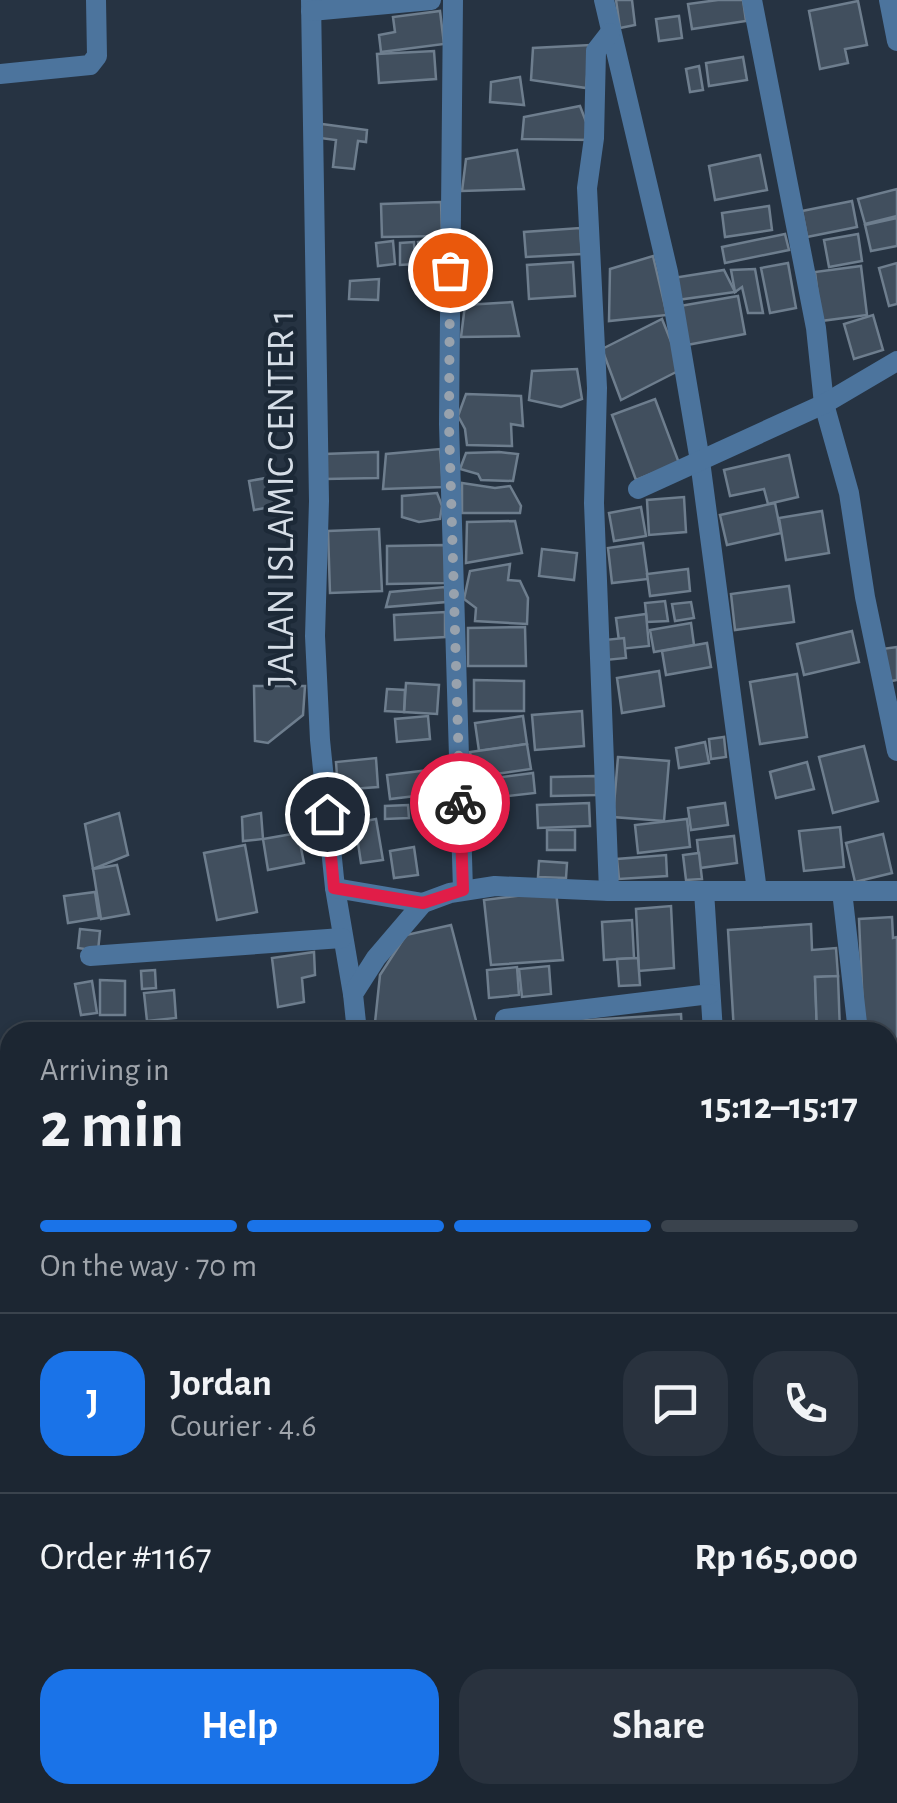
<!DOCTYPE html>
<html lang="en">
<head>
<meta charset="utf-8">
<style>
	:root { --surface:#1c2632; --page:#29323e; --text:#f1f3f6; --muted:#a0a5ac; --line:#3a434d; --accent:#1a73e8 }
	body { margin:0; font-family:"Alegreya Sans",sans-serif; background:var(--page); color:var(--text); height:100vh; display:flex; flex-direction:column; font-size:38px; white-space:nowrap }
	* { box-sizing:border-box; margin:0 }
	p { font-size:32px; color:var(--muted) }
	.icon { flex:none; width:55px; height:55px; fill:none; stroke:currentColor; stroke-width:2; stroke-linecap:round; stroke-linejoin:round }
	.map { position:relative; flex:1; overflow:hidden }
	.panel { position:absolute; left:0px; top:1022px; width:898px; height:782px; display:flex; flex-direction:column; background:var(--surface); border-radius:30px 30px 0 0; box-shadow:0 2px 8px #0004,0 0 0 2px var(--line) }
	.panel>* { flex:none }
	.pin { position:absolute; display:grid; place-items:center; width:85px; height:85px; color:#fff; margin:-42px; border:5px solid #fff; border-radius:50%; box-shadow:0 2px 10px #0007 }
	.courier { position:absolute; display:grid; place-items:center; width:100px; height:100px; margin:-50px; border:8px solid #e11d48; border-radius:50%; background:#fff; color:#222; box-shadow:0 2px 12px #0007 }
	.head em { font-style:normal; font-weight:600 }
	.head div { display:flex; flex-direction:column-reverse }
	.head { display:flex; align-items:center; justify-content:space-between; height:170px; padding:0 40px }
	h1 { font-size:65px; font-weight:600; line-height:75px }
	.bar { display:grid; grid-template-columns:repeat(4,1fr); gap:15px 10px; align-content:center; height:120px; padding:0 40px }
	.bar i { height:12px; border-radius:8px; background:var(--line) }
	.bar .selected { background:var(--accent) }
	.bar p { grid-column:span 4 }
	.line { display:flex; align-items:center; gap:25px; padding:0 40px; border-top:2px solid var(--line) }
	.line div { flex:1 }
	.round { display:grid; place-items:center; flex:none; width:105px; height:105px; border-radius:30px; background:var(--page) }
	.cta { display:flex; gap:20px; margin-top:auto; padding:20px 40px }
	.cta a { flex:1; height:115px; border-radius:30px; background:var(--accent); color:#fff; font-size:40px; font-weight:600; line-height:115px; text-align:center }
	.cta a+a { background:var(--page); color:var(--text) }
	.map>svg:first-child { display:block }
</style>
</head>
<body>
<div class="map">
<svg width="897" height="1803" viewBox="0 0 897 1803">
	<rect width="100%" height="100%" fill="#263342"/>
	<path fill="#6c4700" d="M897,1495v308h-446v-8h437v-295z"/>
	<g fill="none" stroke-linecap="round" stroke-linejoin="round">
		<g stroke="#281800" stroke-width="9">
			<path d="M0,1348l10,7"/>
			<path d="M431,1795l1,8"/>
		</g>
	</g>
	<g fill="#414f5e" stroke="#6e7e8e" stroke-width="2.5">
		<path d="M616,0h16l3,25 -15,3z"/>
		<path d="M718,0h25l3,21 -54,8 -4,-25z"/>
		<path d="M858,1l9,44 -22,4 3,14 -28,6 -11,-58z"/>
		<path d="M440,11l4,33 -63,8 -2,-17 16,-3 -2,-15z"/>
		<path d="M679,16l3,22 -23,3 -3,-22z"/>
		<path d="M590,45l-4,43 -55,-8 2,-32z"/>
		<path d="M434,51l2,28 -57,4 -2,-29z"/>
		<path d="M743,57l4,23 -38,6 -3,-23z"/>
		<path d="M699,66l4,24 -13,2 -4,-23z"/>
		<path d="M520,77l4,28 -34,-3 1,-20z"/>
		<path d="M580,106l13,34 -71,-1 2,-22z"/>
		<path d="M322,124l45,6 -1,12 -8,-1 -4,28 -21,-2 3,-27 -16,-2z"/>
		<path d="M517,150l7,39 -62,2 4,-32z"/>
		<path d="M760,155l7,35 -52,10 -6,-34z"/>
		<path d="M897,189v27l-32,8 -7,-25z"/>
		<path d="M852,201l5,26 -50,10 -5,-26z"/>
		<path d="M441,202l1,34 -60,1 -1,-33z"/>
		<path d="M769,206l3,24 -47,7 -3,-24z"/>
		<path d="M897,218v28l-26,5 -6,-26z"/>
		<path d="M580,228l2,26 -56,3 -2,-25z"/>
		<path d="M785,234l4,16 -64,13 -3,-16z"/>
		<path d="M858,234l4,27 -33,6 -5,-27z"/>
		<path d="M441,239l3,20 -23,3 -3,-20z"/>
		<path d="M393,241l2,23 -17,2 -2,-23z"/>
		<path d="M414,242l1,22 -15,1v-22z"/>
		<path d="M653,256l14,59 -58,6 1,-52z"/>
		<path d="M573,262l2,34 -46,3 -2,-34z"/>
		<path d="M788,263l8,45 -26,5 -9,-45z"/>
		<path d="M897,263v41l-8,2 -10,-38z"/>
		<path d="M861,266l6,49 -46,6 -6,-49z"/>
		<path d="M755,269l8,44h-15l-6,-26 -7,5 -4,-22z"/>
		<path d="M724,270l11,22 -58,8 -4,-22z"/>
		<path d="M379,279l-1,21 -29,-1 1,-18z"/>
		<path d="M738,296l7,38 -58,11 -7,-39z"/>
		<path d="M512,302l7,34 -58,1 4,-32z"/>
		<path d="M873,315l10,35 -29,9 -10,-35z"/>
		<path d="M662,319l20,50 -61,31 -19,-51z"/>
		<path d="M577,369l5,30 -21,8 -32,-7 3,-29z"/>
		<path d="M466,394l55,2 2,30 -12,-2 1,22 -45,-1 -2,-16 -7,-13z"/>
		<path d="M655,399l24,64 -43,17 -24,-65z"/>
		<path d="M440,449l3,38 -60,2 3,-35z"/>
		<path d="M378,452v26l-53,1 -1,-25z"/>
		<path d="M499,452l19,2 -5,27 -32,-1 -3,-6 -18,-5 6,-16z"/>
		<path d="M789,455l9,42 -30,7 -4,-15 -34,7 -6,-26z"/>
		<path d="M283,475l5,29 -34,6 -5,-29z"/>
		<path d="M462,483l33,5 15,-2 11,20 -1,7h-58z"/>
		<path d="M437,493l5,13 -2,13 -21,3 -17,-5v-21z"/>
		<path d="M684,497l2,35 -37,3 -2,-35z"/>
		<path d="M775,503l6,30 -54,12 -7,-30z"/>
		<path d="M641,507l5,29 -32,5 -5,-28z"/>
		<path d="M822,511l7,42 -43,7 -7,-42z"/>
		<path d="M515,521l7,32 -56,10 1,-41z"/>
		<path d="M379,529l3,62 -52,2 -2,-62z"/>
		<path d="M643,543l5,36 -36,4 -4,-35z"/>
		<path d="M445,545v38l-58,1v-38z"/>
		<path d="M542,549l35,4 -3,27 -35,-4z"/>
		<path d="M510,564l-2,16 12,1 8,17 -1,26 -52,-3 1,-13 -12,-9 6,-28z"/>
		<path d="M688,569l2,22 -40,5 -3,-22z"/>
		<path d="M789,586l5,36 -59,8 -4,-36z"/>
		<path d="M445,587l1,15 -60,5 4,-15z"/>
		<path d="M665,601l3,20 -21,1 -2,-19z"/>
		<path d="M691,602l3,16 -19,3 -3,-17z"/>
		<path d="M445,612v25l-50,3 -1,-25z"/>
		<path d="M646,614l3,32 -29,3 -4,-31z"/>
		<path d="M691,623l3,22 -40,7 -4,-22z"/>
		<path d="M525,627l1,39h-58v-38z"/>
		<path d="M852,631l7,31 -55,13 -7,-31z"/>
		<path d="M624,638l2,20 -20,2 -2,-20z"/>
		<path d="M707,643l4,24 -45,8 -4,-24z"/>
		<path d="M897,647v33l-11,2 -4,-33z"/>
		<path d="M659,671l5,35 -42,7 -5,-35z"/>
		<path d="M797,674l10,63 -47,7 -10,-62z"/>
		<path d="M474,680l50,1v30h-50z"/>
		<path d="M406,683l33,2 -2,29 -33,-2z"/>
		<path d="M254,686h51l-2,29 -35,28 -13,-2z"/>
		<path d="M387,689l18,1 -1,22 -19,-1z"/>
		<path d="M582,711l2,35 -49,4 -3,-35z"/>
		<path d="M428,716l2,23 -33,3 -2,-23z"/>
		<path d="M523,716l4,28 -48,7 -4,-28z"/>
		<path d="M724,737l2,20 -15,2 -2,-20z"/>
		<path d="M705,742l4,21 -30,5 -3,-20z"/>
		<path d="M527,744l4,25 -57,8 -4,-25z"/>
		<path d="M864,746l14,55 -45,12 -14,-56z"/>
		<path d="M618,757l51,4 -5,60 -51,-4z"/>
		<path d="M376,758l2,29 -40,3 -2,-28z"/>
		<path d="M807,762l7,27 -38,9 -6,-26z"/>
		<path d="M438,769l3,24 -51,6 -3,-24z"/>
		<path d="M533,773l2,20 -62,7 -2,-19z"/>
		<path d="M596,776v19l-45,1v-19z"/>
		<path d="M589,803l1,23 -52,2 -1,-23z"/>
		<path d="M725,803l3,22 -37,5 -3,-22z"/>
		<path d="M408,805l1,13 -24,1v-13z"/>
		<path d="M119,813l9,42 -35,14 -8,-45z"/>
		<path d="M261,813l2,26 -20,2 -1,-24z"/>
		<path d="M376,819l7,41 -22,3 -6,-40z"/>
		<path d="M687,819l3,28 -52,6 -3,-28z"/>
		<path d="M840,827l4,40 -40,4 -5,-40z"/>
		<rect x="547" y="830" width="28" height="20"/>
		<path d="M298,833l6,30 -36,7 -5,-31z"/>
		<path d="M883,834l9,39 -37,9 -9,-39z"/>
		<path d="M734,836l3,27 -37,5 -3,-28z"/>
		<path d="M245,845l12,67 -40,8 -13,-67z"/>
		<path d="M414,847l4,28 -24,3 -4,-27z"/>
		<path d="M699,853l3,26 -16,1 -3,-25z"/>
		<path d="M666,855l1,21 -48,3 -2,-20z"/>
		<path d="M539,861l28,2 -1,15 -28,-1z"/>
		<path d="M117,865l12,49 -28,5 -8,-50z"/>
		<path d="M556,891l7,69 -72,5 -7,-65z"/>
		<path d="M95,892l4,26 -31,5 -4,-27z"/>
		<path d="M671,906l3,62 -35,3 -3,-62z"/>
		<path d="M892,917l1,21 4,-1v174h-9v-79h-24l-5,-113z"/>
		<path d="M632,920l2,38 -30,2 -2,-38z"/>
		<path d="M811,924l1,26 24,-2 2,28 -23,1 2,55h-83l-6,-102z"/>
		<path d="M451,925l28,107h-53l-1,-4 -21,4h-30l6,-57 26,-40z"/>
		<path d="M80,929l20,2 -2,20 -20,-3z"/>
		<path d="M314,952l1,23 -13,3 2,24 -26,5 -6,-49z"/>
		<path d="M638,958l2,27 -21,1 -2,-27z"/>
		<path d="M549,966l2,28 -29,3 -3,-28z"/>
		<path d="M517,967l2,28 -30,3 -2,-28z"/>
		<path d="M155,970l1,18 -14,1 -1,-18z"/>
		<path d="M838,976l2,56h-23l-2,-55z"/>
		<path d="M100,980l25,1v34h-25z"/>
		<path d="M92,981l5,32 -16,2 -6,-31z"/>
		<path d="M174,990l2,28 -29,3 -3,-28z"/>
		<path d="M681,1014l1,18h-184v-6z"/>
		<path d="M888,1219h9v29l-9,-1z"/>
		<path d="M3,1418l7,19v14l-10,4v-35z"/>
		<path d="M10,1470v37l-10,3v-38z"/>
		<path d="M897,1557v36l-9,2v-37z"/>
		<path d="M896,1633l1,39 -9,2v-40z"/>
		<path d="M10,1757v38h32l1,8h-34l-6,-43z"/>
		<path d="M193,1795h51l-3,8h-20z"/>
	</g>
	<g fill="none" stroke-linecap="round" stroke-linejoin="round">
		<g stroke="#7f8995" stroke-width="5" stroke-dasharray="5 5" stroke-linecap="butt">
			<path d="M888,1528l9,-6"/>
			<path d="M846,1795l2,8"/>
		</g>
		<g stroke="#4c749d" stroke-width="20">
			<path d="M311,0l8,501 -4,135 5,104 15,148 18,106"/>
			<path d="M453,0l-4,424 14,466"/>
			<path d="M604,0l64,272 32,189 57,430"/>
			<path d="M752,0l64,328 8,76 25,89 16,104 32,154"/>
			<path d="M889,0l8,41"/>
			<path d="M311,11l120,-11"/>
			<path d="M0,74l90,-9 7,-9 -1,-56"/>
			<path d="M638,489l186,-85 73,-43"/>
			<path d="M335,888l88,15"/>
			<path d="M609,891l-15,-388 3,-115 -10,-200 7,-50 2,-87 14,-18"/>
			<path d="M704,891l9,141"/>
			<path d="M842,891l16,141"/>
			<path d="M90,956l252,-18"/>
			<path d="M505,1019l205,-25"/>
			<path d="M357,1032l-4,-38 23,-36 47,-55 27,-10 45,-7 114,5h288"/>
			<path d="M888,1371l6,53 -6,7"/>
			<path d="M0,1520l10,-4"/>
			<path d="M0,1615l10,-3"/>
			<path d="M459,1795v8"/>
			<path d="M99,1803l11,-8"/>
			<path d="M164,1803l11,-8"/>
		</g>
	</g>
	<g fill="none" stroke-linecap="round" stroke-linejoin="round">
		<path stroke="#98a2ad" stroke-width="10" stroke-dasharray="0 18" d="M450,270l-1,154 11,379"/>
		<path stroke="#e11d48" stroke-width="12" d="M327,814l7,74 89,15 40,-13 -3,-87"/>
	</g>
	<g text-anchor="middle" dominant-baseline="central" stroke-width="9" stroke-linejoin="round" paint-order="stroke">
		<g font-size="38" fill="#d5dde6" stroke="#1c2937">
			<text transform="translate(282 498) rotate(-90)">JALAN ISLAMIC CENTER 1</text>
		</g>
	</g>
</svg>
<div class="pin" style="left:450px;top:270px;background:#ea580c"><svg class="icon" aria-label="bag" viewBox="0 0 24 24"><path d="M5 8h14l-1 12H6zM9 8a3 3 0 0 1 6 0"/></svg></div>
<div class="pin" style="left:327px;top:814px;background:#1f2937"><svg class="icon" aria-label="home" viewBox="0 0 24 24"><path d="M3 11l9-7 9 7M6 9v11h12V9"/></svg></div>
<div class="courier" style="left:460px;top:803px"><svg class="icon" aria-label="bike" viewBox="0 0 24 24"><circle cx="6" cy="16" r="4"/><circle cx="18" cy="16" r="4"/><path d="M6 16l4-8h5l3 8M10 8l3 8H6M13 5h3"/></svg></div>
<section class="panel">
<div class="head"><div><h1>2 min</h1><p>Arriving in</p></div><em>15:12–15:17</em></div>
<div class="bar"><i class="selected"></i><i class="selected"></i><i class="selected"></i><i></i><p>On the way · 70 m</p></div>
<div class="line" style="height:180px"><b class="round" style="background:var(--accent);color:#fff">J</b><div><b>Jordan</b><p>Courier · 4.6</p></div><a class="round"><svg class="icon" aria-label="chat" viewBox="0 0 24 24"><path d="M4 5h16v11H9l-5 4z"/></svg></a><a class="round"><svg class="icon" aria-label="phone" viewBox="0 0 24 24"><path d="M5 4h4l2 5-3 2q2 4 5 5l2-3 5 2v4C11 20 4 13 5 4z"/></svg></a></div>
<div class="line" style="height:130px"><div>Order #1167</div><b>Rp 165,000</b></div>
<div class="cta"><a>Help</a><a>Share</a></div>
</section>
</div>
</body>
</html>
